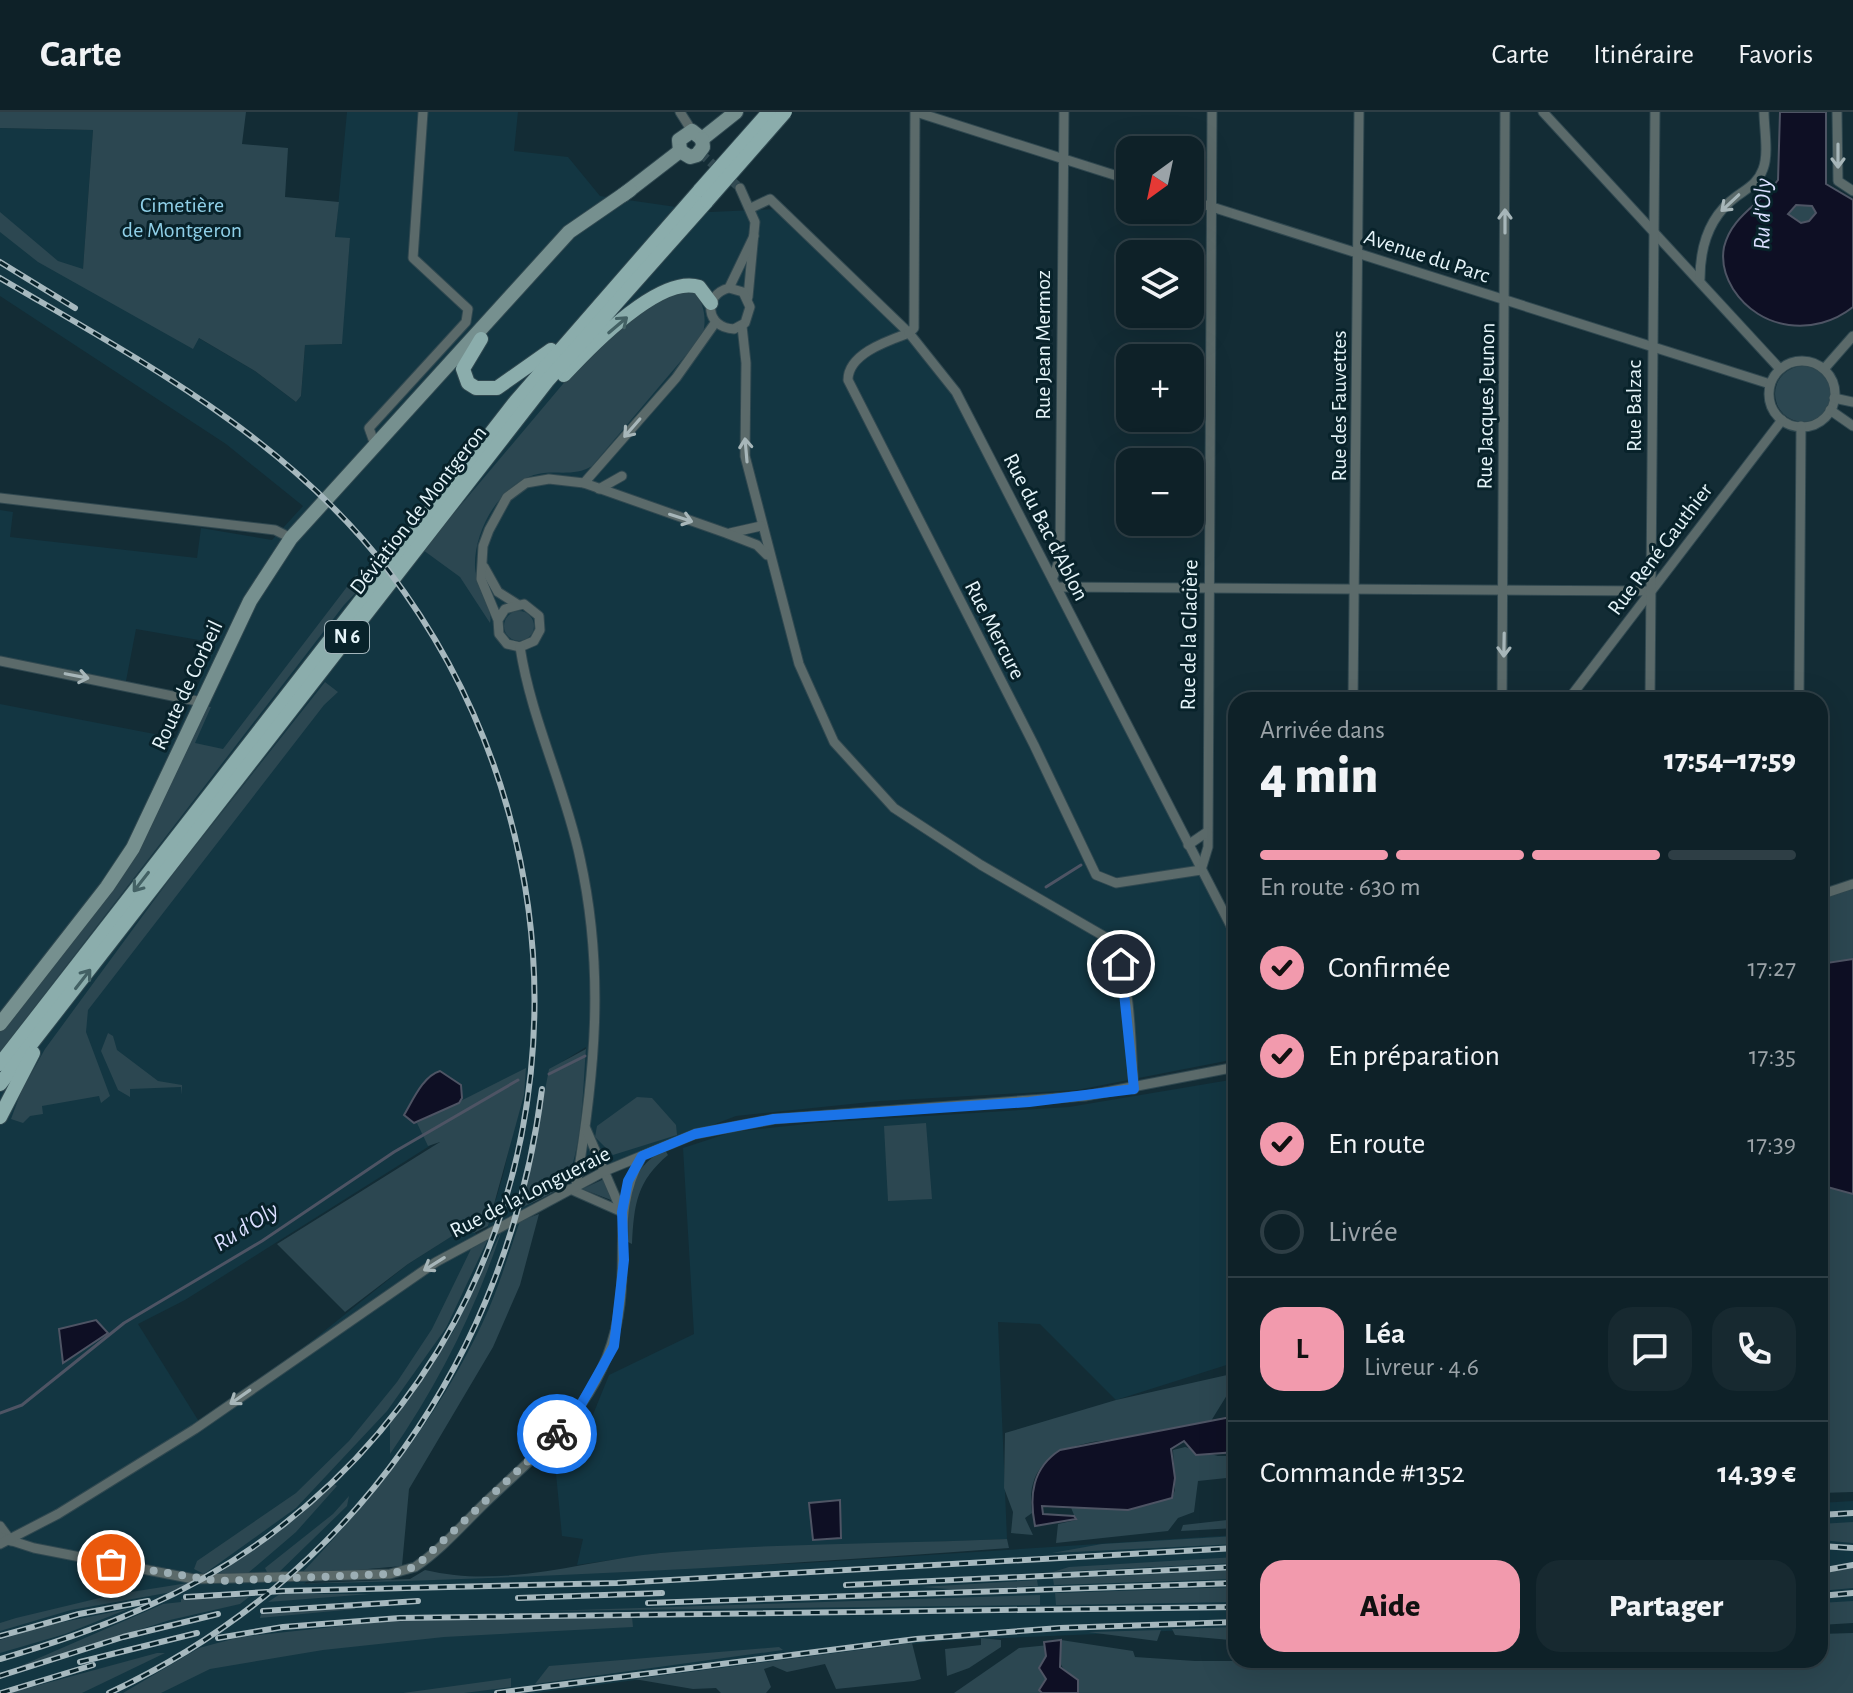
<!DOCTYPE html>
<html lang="fr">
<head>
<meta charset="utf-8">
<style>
	:root { --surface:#0e2128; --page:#172930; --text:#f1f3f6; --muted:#9ba3a8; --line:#2e3e45; --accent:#f29aad }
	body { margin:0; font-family:"Alegreya Sans",sans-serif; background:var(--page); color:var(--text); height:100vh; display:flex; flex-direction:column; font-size:30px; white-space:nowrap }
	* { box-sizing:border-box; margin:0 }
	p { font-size:26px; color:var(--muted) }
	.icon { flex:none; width:44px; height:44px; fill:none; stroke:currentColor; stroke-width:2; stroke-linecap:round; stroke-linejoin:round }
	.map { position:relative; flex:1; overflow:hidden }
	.panel { position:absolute; left:1228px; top:580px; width:600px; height:976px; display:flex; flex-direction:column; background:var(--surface); border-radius:24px; box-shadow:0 8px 32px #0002,0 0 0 2px var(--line) }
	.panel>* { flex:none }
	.needle { width:52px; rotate:213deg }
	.buttons { position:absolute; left:1116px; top:24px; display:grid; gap:16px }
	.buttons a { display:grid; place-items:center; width:88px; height:88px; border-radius:16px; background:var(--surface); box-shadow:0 8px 32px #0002,0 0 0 2px var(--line); font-size:40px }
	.pin { position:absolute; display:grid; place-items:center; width:68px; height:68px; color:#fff; margin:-34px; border:4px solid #fff; border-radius:50%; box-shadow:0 2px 8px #0007 }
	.courier { position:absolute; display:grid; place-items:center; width:80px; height:80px; margin:-40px; border:6px solid #1a73e8; border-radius:50%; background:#fff; color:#222; box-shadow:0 2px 10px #0007 }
	.overview em { font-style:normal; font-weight:800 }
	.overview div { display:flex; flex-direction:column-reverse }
	.overview { display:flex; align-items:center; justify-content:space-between; height:136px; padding:0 32px }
	h1 { font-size:52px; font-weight:800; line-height:60px }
	.bar { display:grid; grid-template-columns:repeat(4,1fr); gap:12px 8px; align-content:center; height:96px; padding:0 32px }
	.bar i { height:10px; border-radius:6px; background:var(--line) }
	.bar .on { background:var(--accent) }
	.bar p { grid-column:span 4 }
	.line { display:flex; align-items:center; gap:20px; padding:0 32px; border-top:2px solid var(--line) }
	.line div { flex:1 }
	.round { display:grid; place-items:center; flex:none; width:84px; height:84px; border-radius:24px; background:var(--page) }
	ol { padding:0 32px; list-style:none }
	li { display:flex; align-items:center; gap:24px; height:88px }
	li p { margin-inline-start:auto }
	li .icon { padding:8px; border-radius:50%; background:var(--accent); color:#111; stroke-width:4 }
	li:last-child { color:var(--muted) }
	li i { width:44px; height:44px; border:4px solid var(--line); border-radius:50% }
	.action { display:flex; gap:16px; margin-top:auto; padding:16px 32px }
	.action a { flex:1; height:92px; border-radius:24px; background:var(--accent); color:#111; font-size:32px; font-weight:800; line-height:92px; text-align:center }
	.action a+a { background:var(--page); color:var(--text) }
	header { display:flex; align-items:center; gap:48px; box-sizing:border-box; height:112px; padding:0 40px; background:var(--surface); border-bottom:2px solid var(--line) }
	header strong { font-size:38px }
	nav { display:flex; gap:44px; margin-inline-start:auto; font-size:28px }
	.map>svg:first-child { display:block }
</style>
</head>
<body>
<header>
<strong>Carte</strong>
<nav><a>Carte</a><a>Itinéraire</a><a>Favoris</a></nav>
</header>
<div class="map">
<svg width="1853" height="1581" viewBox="0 0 1853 1581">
	<rect width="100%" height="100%" fill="#132c35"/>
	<g fill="#133642" fill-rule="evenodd">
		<path d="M347,0h171l-4,39 54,6 32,39 111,16 66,-3 112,106 65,76 282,538v130l-159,31 -197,11 -144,15 -170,65 20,-134 -24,15 -2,30 -23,97 -33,107 -30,75 -117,164 -53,49 500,-21 432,-28v93l-300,13 -401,52h-535v-989l175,34 41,-95 -80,-14 -10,52 -126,-24v-147l13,2 -3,25 187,21 4,-30 71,12 31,-34 -77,-62 -226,-148v-168l93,2 -10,140 172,101 41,31 5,-6 4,-51 36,-1 9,-106h-15zM523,975l-20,88 -20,68 -14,-18 -61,39 -205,164 -65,-104 47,-24z"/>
		<path d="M1236,967v283l-120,38 -76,-76 -42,-2 9,217 -347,14 -83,12 6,-26 -21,-3 -8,-83 36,-31 19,-47 85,-41 -11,-186 49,-16 84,-9 253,-16z"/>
		<path d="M1853,1389v101l-33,2v-101z"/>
	</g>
	<g fill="#2c4751">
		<path d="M0,0h246l-4,32 46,4 -3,49 54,5 -4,35 15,1 -8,106 -37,1 -4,51 -5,6 -41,-31 -56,-33 -6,11 -155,-87 -38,-30v-20l58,49 25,8 10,-139 -93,-2z"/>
		<path d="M1796,93l16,1 4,7 -7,8 -8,2 -13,-9z"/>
		<path d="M694,180c11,11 13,30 8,44l-110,130c-17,11 -36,4 -54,8 -37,8 -64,56 -63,92 0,18 19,43 15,57l-30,-46 -37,-27 150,-178 47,-44 49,-35z"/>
		<circle cx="1803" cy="282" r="28"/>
		<path d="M356,463l11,6 -23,24 -344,447v-20l108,-138 98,-188 5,1 -16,36 28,6z"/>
		<circle cx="519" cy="514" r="15"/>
		<path d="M325,570l13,10 -14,13 -236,305 -2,22 24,64 -9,7 -2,-7 -57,10 1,8 -13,2 -7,7 -12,-4 10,-27 24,-43 132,-180z"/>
		<path d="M1853,773v74l-33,5v-68z"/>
		<path d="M108,921l5,3 4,14 41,31 24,4v10l-1,-8 -51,2v8l-12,-7 -17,-39z"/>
		<path d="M586,937c-3,31 -3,114 -24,136 -9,10 -27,16 -39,22l26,-138z"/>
		<path d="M526,956l-2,27 -36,131 -14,7 -6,-7 -60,38 -63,48 -68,-68 163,-102 -12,4 -11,-23z"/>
		<path d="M637,985l15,1 24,27 1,10 -64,20 -18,-18 2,-11z"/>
		<path d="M926,1011l6,76 -44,2 -4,-75z"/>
		<path d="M665,1038l3,5c-31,26 -34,49 -36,89l-4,-2c1,-37 -2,-74 37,-92z"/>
		<path d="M604,1067l7,21 -29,-11z"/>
		<path d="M1820,1069l33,10v301l-33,1z"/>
		<path d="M539,1102l-19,71 -27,62 -84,142 -7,77 -102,9c76,-81 133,-149 182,-251 16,-33 26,-69 38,-103z"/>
		<path d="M502,1118c-27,80 -63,154 -112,224v-31l63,-91z"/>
		<path d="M488,1127l-42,89 -59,83 -91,97 -92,66 -10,-5 3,-8 99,-68 53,-52 48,-59 35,-53 39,-80z"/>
		<path d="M1236,1261v13l-4,1 -21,34c-16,3 -31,8 -47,12 -51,10 -143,-1 -132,80l-7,5 8,17 -22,-2 2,-21 -9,-24 1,-55 111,-33z"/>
		<path d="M1185,1335l33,9h18v21l-38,4 -4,31 -16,6 -10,13 -112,12 2,-19 18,-4 -6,-15 47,4 55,-11 3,-8 -2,-40z"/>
		<path d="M334,1372l3,2 -41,46 -48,41 -33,3 65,-45z"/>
		<path d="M349,1384l-2,10 -73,71 -7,-5 -2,-4 68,-54z"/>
		<path d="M1236,1407v9l-55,3 2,-6z"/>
		<path d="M1853,1410v21l-33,-3v-16z"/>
		<path d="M1236,1424v8l-184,9 50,-9z"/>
		<path d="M1007,1427l2,9c-240,18 -479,31 -720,36l121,-5 15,-9c80,19 156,-9 235,-17 115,-10 232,-9 347,-14z"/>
		<path d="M1236,1445v6l-183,9 16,-5z"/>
		<path d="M1853,1452v24l-33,3v-21z"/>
		<path d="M1236,1458v9l-182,6 -1,-6z"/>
		<path d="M1037,1468l1,6 -75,4 -42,-3z"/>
		<path d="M188,1471l-16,9 -101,18 -71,21v-8l16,-5 96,-23z"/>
		<path d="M1236,1475v15l-180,3 -1,-12z"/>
		<path d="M280,1482h90l-102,8z"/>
		<path d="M1040,1483v10l-495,6z"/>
		<path d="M249,1485l-9,7 -70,16 -161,51 154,-67 18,-2v-3z"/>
		<path d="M1853,1489v22l-33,2v-22z"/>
		<path d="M356,1493l-1,4 -95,9 1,-4z"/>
		<path d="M128,1497l-63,25 -65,19v-13l43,-14z"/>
		<path d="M632,1505l1,10 -189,10 -121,13 -113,19 -49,24h-38l76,-45 41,-11 147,-16z"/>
		<path d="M1236,1515v7l-6,6 -55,-5 -3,-6z"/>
		<path d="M1161,1518l-4,11 -69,-9z"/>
		<path d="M1853,1521v60h-775v-13c-21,-15 -19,-14 -17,-40l72,11 2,6 60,4 625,-1v-26z"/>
		<path d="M981,1526l20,2v7l-32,21 -22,8 -2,-27 36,-4z"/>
		<path d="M912,1531l9,36 -7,2 -78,8 -11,-25 -38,8 -14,-6 -9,3 7,18 -5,6h-45l-5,-5 -23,1 -59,-10z"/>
		<path d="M1049,1533l3,48h-98l65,-45z"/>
		<path d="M779,1535l4,3 -248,34 14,-18z"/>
		<path d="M157,1541h8l-83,40h-72z"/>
		<path d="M511,1566v9l-47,6h-61z"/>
	</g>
	<g fill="#0e0f24" stroke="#4e5464" stroke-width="2" fill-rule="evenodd">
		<path d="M1780,0h46v72l27,16v107c-38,30 -93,24 -120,-18 -8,-13 -12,-26 -9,-42 8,-32 36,-42 54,-67zM1796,93l16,1 4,7 -7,8 -8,2 -13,-9z"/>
		<path d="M1853,847v235l-33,-9v-221z"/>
		<path d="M440,959l21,14 1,13 -3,5 -45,20 -10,-8c9,-15 19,-39 36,-44z"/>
		<path d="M96,1208l12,13 -45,30 -4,-34z"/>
		<path d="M1236,1304v36l-40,3 -12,-14 -13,8 4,29 -3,20 -44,12 -86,-4 1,8 31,2 2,3 -41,7c-6,-30 -3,-58 25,-76z"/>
		<path d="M840,1388l1,38 -28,2 -4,-37z"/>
		<path d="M1061,1528l-1,27 18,13v13h-36l-3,-3 7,-11 -7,-11 7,-12 -2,-14z"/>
	</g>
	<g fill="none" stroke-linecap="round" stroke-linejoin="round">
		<g stroke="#4e5464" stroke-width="3">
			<path d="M1046,775l35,-22"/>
			<path d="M549,962l36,-18"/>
			<path d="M0,1301l22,-8 102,-82 138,-82 132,-89 124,-72"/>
		</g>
		<path stroke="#324a52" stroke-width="9" stroke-dasharray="9 4.5" stroke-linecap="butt" d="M700,41l40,35"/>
		<defs>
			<g id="street">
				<path d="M680,0l12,19"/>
				<path d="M916,0l214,68"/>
				<path d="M1543,0l237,257"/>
				<path d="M1837,0l1,69 15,10"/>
				<path d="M740,76l15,34 -7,75"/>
				<path d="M1190,88l580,184"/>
				<path d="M751,96l19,-9 139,134 47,59 280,544"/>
				<path d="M1700,167c0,-33 9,-63 37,-83 11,-8 21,-13 26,-27 6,-15 1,-41 1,-57"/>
				<path d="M729,176l14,4 7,15 -5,16 -11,6c-28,-1 -32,-34 -5,-41l25,-52"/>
				<path d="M742,214l4,37 -1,93 54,208 35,78 60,66 87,57 126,73c26,30 23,111 27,151"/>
				<path d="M909,221c-22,8 -61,21 -61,47l186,365 62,130 20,8 85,-13 7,-23 4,-735"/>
				<path d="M909,221l5,-5 1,-216"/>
				<circle cx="1802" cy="282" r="33"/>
				<path d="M1824,257l29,-33"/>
				<path d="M1834,286l19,4"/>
				<path d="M1830,298l23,16"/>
				<path d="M375,333l-6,-17 97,-106 2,-13 -55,-51 10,-146"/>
				<path d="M584,371l92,-105 39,-55"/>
				<path d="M599,377l23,-13"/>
				<path d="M0,386l275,32 16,8"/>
				<path d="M730,421l31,-7"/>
				<path d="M484,455l14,25 19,12"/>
				<path d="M1053,465l7,-19 4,-446"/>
				<path d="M1057,475l594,4"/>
				<path d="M498,508l7,-11 19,-5 15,12 1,14 -6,11 -14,6 -13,-3 -8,-10 -1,-14 -17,-41 2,-33 6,-16 18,-33 19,-14 23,-4 35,4 142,50 31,12 10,10"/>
				<path d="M520,535c11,72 45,140 60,211 25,113 15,216 -4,328"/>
				<path d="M0,549l202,41"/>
				<path d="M1353,588l6,-588"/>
				<path d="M1502,588l3,-588"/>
				<path d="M1568,588l214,-280"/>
				<path d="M1650,588l5,-588"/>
				<path d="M1799,588l2,-274"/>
				<path d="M1188,733l19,-13"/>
				<path d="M1820,783l33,-11"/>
				<path d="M586,1017l35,81"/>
				<path d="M570,1077l52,23"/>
				<path d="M0,1414l11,15"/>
				<path d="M0,1425l34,11 160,31 196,-5 25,-7c26,-17 49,-44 72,-66 63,-60 122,-104 133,-197 7,-56 -7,-97 22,-148"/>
				<path d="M0,1432l58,-30 137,-85 241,-167 169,-91 90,-37 79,-15 311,-23 151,-29"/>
			</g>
			<g id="secondary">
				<path d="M702,27l34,-27"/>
				<path d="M680,39l-1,-11 13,-9 10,8"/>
				<path d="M680,39l10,6 7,-2 6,-8 -1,-8"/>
				<path d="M623,83l57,-44"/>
				<path d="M0,912l107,-137 26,-39 117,-247 41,-63 278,-306 61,-42"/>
			</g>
			<g id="primary">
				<path d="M481,227l-18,30 5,14 8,5h21l54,-38"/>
				<path d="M564,263c26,-28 96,-101 135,-88l12,16"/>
				<path d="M0,952l516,-663 184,-211"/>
				<path d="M0,972l548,-704 159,-179"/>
				<path d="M0,1005l33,-64"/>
			</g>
		</defs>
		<use href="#street" stroke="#304850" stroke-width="11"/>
		<use href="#secondary" stroke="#304850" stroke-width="16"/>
		<use href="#primary" stroke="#304850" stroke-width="16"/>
		<use href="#street" stroke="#5b6a6a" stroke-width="9"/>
		<use href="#secondary" stroke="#76908f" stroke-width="14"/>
		<use href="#primary" stroke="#8badac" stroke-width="14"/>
		<defs>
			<g id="rail">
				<path d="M0,150l75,46"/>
				<path d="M0,166c141,83 286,159 388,292 226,296 191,726 -109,958 -83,65 -179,102 -279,131"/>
				<path d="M1820,1403l33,-2"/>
				<path d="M1820,1434l33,2"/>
				<path d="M1820,1459l33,-6"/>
				<path d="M846,1473l390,-18"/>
				<path d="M1820,1484l33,-3"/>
				<path d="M186,1485l97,-6 334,-8 619,-35"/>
				<path d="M518,1486l144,-5"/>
				<path d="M648,1491l588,-20"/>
				<path d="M263,1499l155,-10"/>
				<path d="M0,1524l79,-22 69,-13"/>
				<path d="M218,1526l65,-11 117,-9 836,-11"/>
				<path d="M80,1550l117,-29"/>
				<path d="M0,1564l123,-39 95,-23"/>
				<path d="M1,1581l92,-28"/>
				<path d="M109,1581c244,-114 399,-338 433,-604"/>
				<path d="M497,1581l419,-54 144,-11 176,-6"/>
			</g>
		</defs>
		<use href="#rail" stroke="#a6b8be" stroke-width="6"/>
		<use href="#rail" stroke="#08222a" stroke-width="3" stroke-dasharray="9" stroke-linecap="butt"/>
		<defs>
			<g id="primary-bridge">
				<path d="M700,78l69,-78"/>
				<path d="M707,89l78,-89"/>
			</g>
		</defs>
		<use href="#primary-bridge" stroke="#304850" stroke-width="16" stroke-linecap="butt"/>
		<use href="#primary-bridge" stroke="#8badac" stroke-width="14"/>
	</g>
	<defs><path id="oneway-shaft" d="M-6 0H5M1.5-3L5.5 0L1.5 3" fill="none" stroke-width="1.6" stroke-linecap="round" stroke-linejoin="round" transform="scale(2)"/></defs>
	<g stroke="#a7b6b9">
		<use href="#oneway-shaft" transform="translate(1838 44) rotate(90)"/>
		<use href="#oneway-shaft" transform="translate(1730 91) rotate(137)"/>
		<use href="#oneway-shaft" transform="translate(1505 109) rotate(-90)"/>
		<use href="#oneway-shaft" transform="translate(632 316) rotate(131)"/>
		<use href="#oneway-shaft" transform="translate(746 338) rotate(-95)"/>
		<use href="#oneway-shaft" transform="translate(681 406) rotate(18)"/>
		<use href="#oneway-shaft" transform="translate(1504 533) rotate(91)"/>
		<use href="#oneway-shaft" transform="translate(77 564) rotate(11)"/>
		<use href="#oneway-shaft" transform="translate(434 1152) rotate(148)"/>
		<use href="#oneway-shaft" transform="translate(240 1285) rotate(145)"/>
	</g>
	<g stroke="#436164">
		<use href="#oneway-shaft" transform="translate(618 213) rotate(-40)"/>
		<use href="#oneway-shaft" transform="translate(141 770) rotate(128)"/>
		<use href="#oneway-shaft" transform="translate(83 867) rotate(-52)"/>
	</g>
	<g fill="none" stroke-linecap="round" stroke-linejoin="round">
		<path stroke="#9caeb4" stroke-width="8" stroke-dasharray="0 14.4" d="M111,1452l108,17 171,-7 25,-7 142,-133"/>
		<path stroke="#1a73e8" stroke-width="10" d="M557,1322l17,-17 40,-71 10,-86 -2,-48 6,-31 14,-25 53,-22 79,-15 255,-17 105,-13 -13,-125"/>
	</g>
	<g text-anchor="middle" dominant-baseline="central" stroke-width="6" stroke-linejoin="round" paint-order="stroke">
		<rect fill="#08222a" stroke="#a3b5bb" stroke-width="2" x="325" y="509" width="44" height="32" rx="6"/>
		<g font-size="20" font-weight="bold" fill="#e5f4f9">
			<text x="347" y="525">N 6</text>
		</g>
		<g font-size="22" fill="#8fcfe7" stroke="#08222a">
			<text x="182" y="93">Cimetière<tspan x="182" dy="25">de Montgeron</tspan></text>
		</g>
		<g font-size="22" fill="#e5f4f9" stroke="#08222a">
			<text transform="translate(1427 144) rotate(18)">Avenue du Parc</text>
			<text transform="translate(1043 233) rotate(-90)">Rue Jean Mermoz</text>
			<text transform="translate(1339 294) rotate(-90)">Rue des Fauvettes</text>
			<text transform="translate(1486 294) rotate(-89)">Rue Jacques Jeunon</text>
			<text transform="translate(1634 294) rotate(-90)">Rue Balzac</text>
			<text transform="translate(418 398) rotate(-52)">Déviation de Montgeron</text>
			<text transform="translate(1046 415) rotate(63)">Rue du Bac d'Ablon</text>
			<text transform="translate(1660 437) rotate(-53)">Rue René Gauthier</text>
			<text transform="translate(995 518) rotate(63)">Rue Mercure</text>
			<text transform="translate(1189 523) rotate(-89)">Rue de la Glacière</text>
			<text transform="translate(187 573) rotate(-65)">Route de Corbeil</text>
			<text transform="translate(530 1080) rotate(-27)">Rue de la Longueraie</text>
		</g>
		<g font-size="24" font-style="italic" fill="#dbdfff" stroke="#08222a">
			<text transform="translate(1763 102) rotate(-89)">Ru d'Oly</text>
			<text transform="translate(246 1115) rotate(-32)">Ru d'Oly</text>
		</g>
	</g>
</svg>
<div class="buttons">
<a><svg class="needle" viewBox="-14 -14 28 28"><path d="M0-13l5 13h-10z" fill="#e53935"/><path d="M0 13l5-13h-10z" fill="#9ba3a8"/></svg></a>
<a><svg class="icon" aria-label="layers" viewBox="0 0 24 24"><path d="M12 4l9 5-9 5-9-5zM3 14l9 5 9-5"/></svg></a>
<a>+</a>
<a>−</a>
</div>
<div class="pin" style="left:111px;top:1452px;background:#ea580c"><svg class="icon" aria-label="bag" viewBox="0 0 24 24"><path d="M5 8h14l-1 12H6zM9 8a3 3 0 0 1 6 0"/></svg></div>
<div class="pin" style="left:1121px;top:852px;background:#1f2937"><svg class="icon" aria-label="home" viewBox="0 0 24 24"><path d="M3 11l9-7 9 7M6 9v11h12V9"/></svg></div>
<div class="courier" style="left:557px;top:1322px"><svg class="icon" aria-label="bike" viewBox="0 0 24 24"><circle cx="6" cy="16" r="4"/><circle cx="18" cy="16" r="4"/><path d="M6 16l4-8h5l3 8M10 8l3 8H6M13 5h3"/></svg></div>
<section class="panel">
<div class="overview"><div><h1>4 min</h1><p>Arrivée dans</p></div><em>17:54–17:59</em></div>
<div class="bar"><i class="on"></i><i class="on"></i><i class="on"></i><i></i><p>En route · 630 m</p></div>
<ol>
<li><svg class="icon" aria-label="check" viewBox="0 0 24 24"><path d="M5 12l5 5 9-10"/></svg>Confirmée<p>17:27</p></li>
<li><svg class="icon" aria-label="check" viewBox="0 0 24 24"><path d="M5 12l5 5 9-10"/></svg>En préparation<p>17:35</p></li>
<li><svg class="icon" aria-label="check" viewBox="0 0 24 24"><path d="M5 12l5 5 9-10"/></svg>En route<p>17:39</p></li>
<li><i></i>Livrée</li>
</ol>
<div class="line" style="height:144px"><b class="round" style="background:var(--accent);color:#111">L</b><div><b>Léa</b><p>Livreur · 4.6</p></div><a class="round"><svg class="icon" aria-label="chat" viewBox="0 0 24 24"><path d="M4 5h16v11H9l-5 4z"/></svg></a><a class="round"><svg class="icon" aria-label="phone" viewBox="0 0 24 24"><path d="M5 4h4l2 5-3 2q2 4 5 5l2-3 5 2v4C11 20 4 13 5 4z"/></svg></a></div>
<div class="line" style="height:104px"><div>Commande #1352</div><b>14.39 €</b></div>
<div class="action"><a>Aide</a><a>Partager</a></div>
</section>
</div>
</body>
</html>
